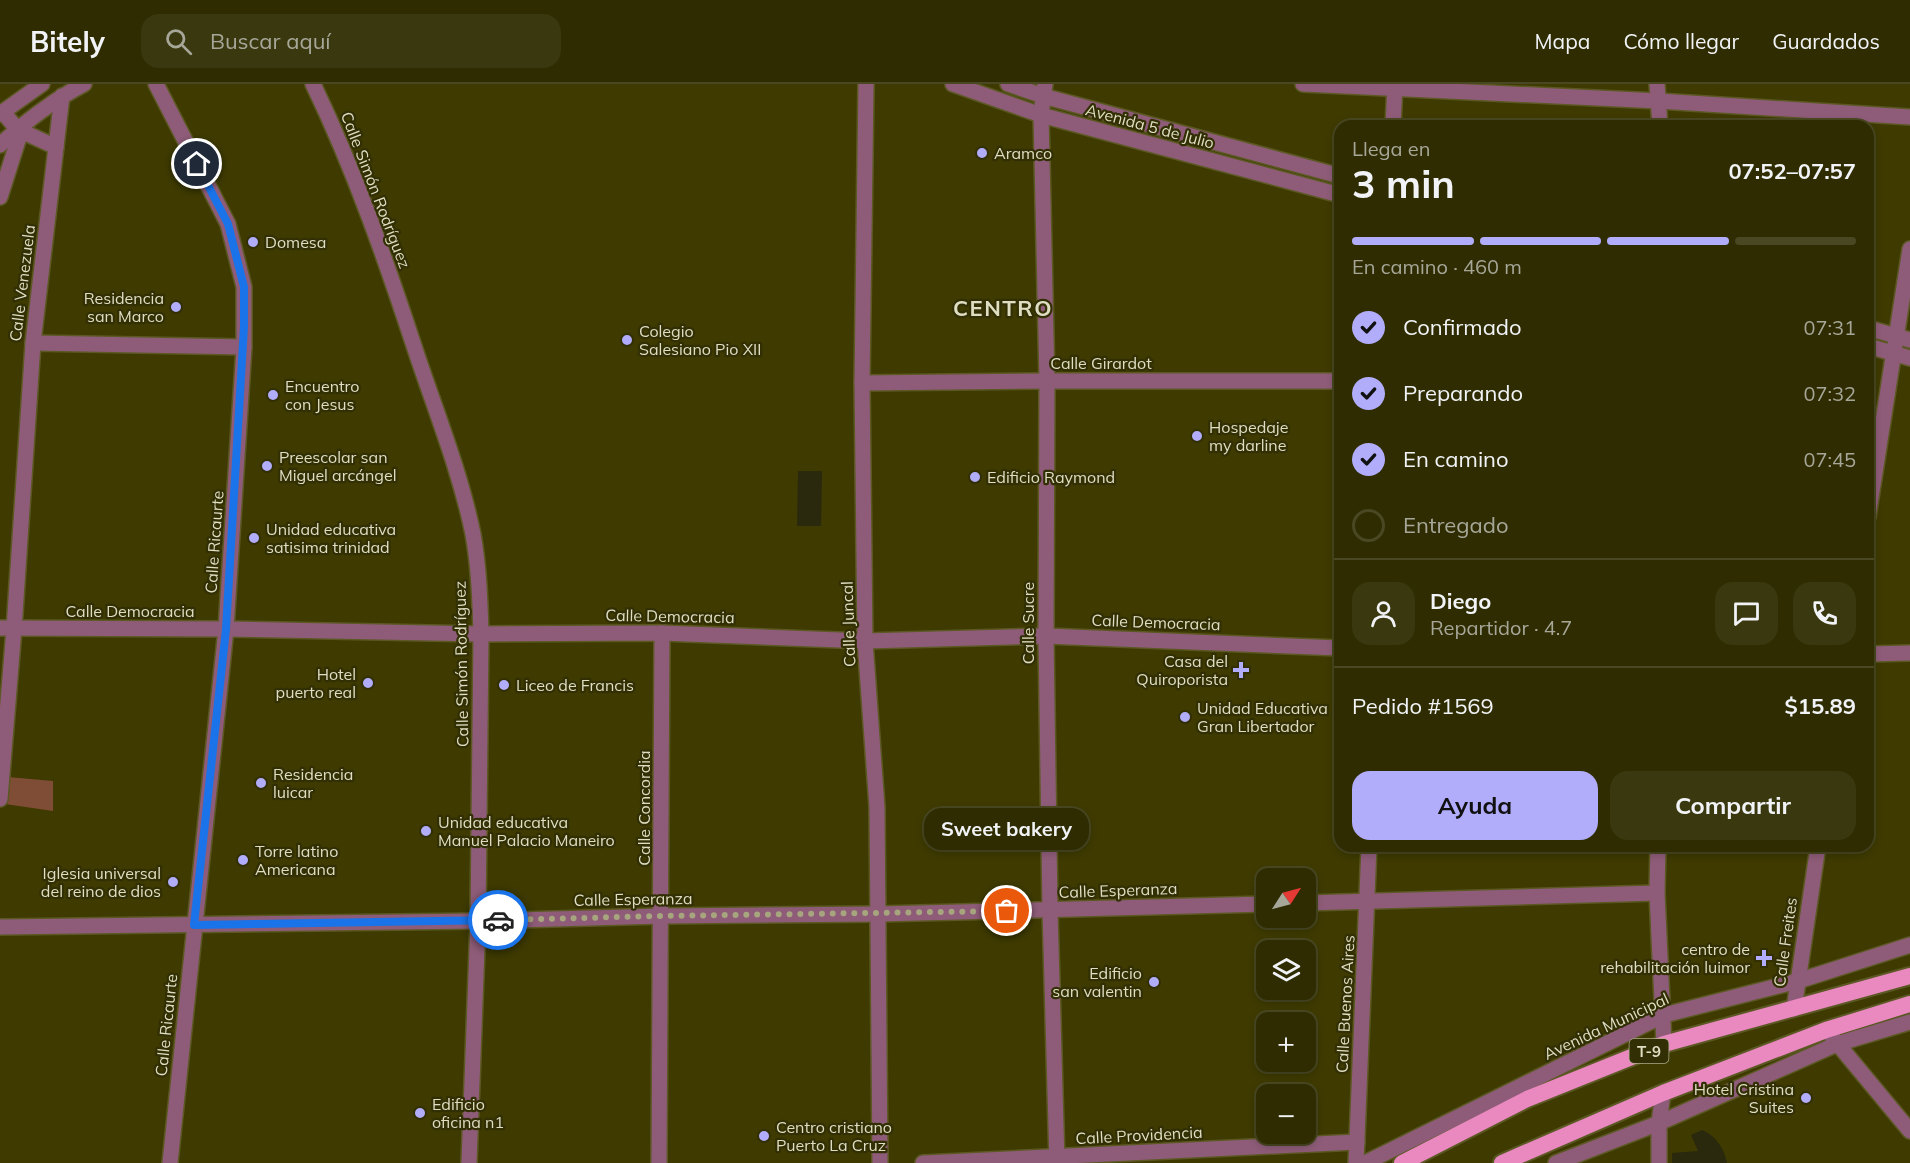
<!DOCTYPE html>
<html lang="es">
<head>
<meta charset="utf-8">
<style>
	:root { --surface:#2e2c00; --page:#3a380f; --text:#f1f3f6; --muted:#a7a799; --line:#494822; --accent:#b1adfa }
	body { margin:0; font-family:Mulish,sans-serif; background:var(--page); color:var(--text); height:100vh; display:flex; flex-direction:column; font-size:22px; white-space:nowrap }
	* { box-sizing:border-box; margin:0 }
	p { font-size:20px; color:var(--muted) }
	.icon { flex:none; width:33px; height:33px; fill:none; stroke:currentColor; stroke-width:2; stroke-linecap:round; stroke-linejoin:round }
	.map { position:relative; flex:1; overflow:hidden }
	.details { position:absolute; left:1334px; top:36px; width:540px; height:732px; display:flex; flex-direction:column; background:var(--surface); border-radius:18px; box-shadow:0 3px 9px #0003,0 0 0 2px var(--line) }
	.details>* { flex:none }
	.needle { width:39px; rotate:54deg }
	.tools { position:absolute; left:1256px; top:784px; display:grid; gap:12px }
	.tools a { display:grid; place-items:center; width:60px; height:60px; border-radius:12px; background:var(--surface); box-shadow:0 3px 9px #0003,0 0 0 2px var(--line); font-size:30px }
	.pin { position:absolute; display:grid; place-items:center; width:51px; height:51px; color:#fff; margin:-26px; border:3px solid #fff; border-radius:50%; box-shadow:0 2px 6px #0007 }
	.courier { position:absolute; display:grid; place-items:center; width:60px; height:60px; margin:-30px; border:4px solid #1a73e8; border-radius:50%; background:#fff; color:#222; box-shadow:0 2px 8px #0007 }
	.bubble { position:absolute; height:42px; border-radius:18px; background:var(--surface); box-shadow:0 3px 9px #0003,0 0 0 2px var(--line); font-size:20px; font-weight:700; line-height:42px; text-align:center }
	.overview em { font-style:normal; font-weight:700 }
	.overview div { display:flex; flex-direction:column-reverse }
	.overview { display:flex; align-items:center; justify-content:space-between; height:102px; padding:0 18px }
	h1 { font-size:39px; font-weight:700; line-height:45px }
	.bar { display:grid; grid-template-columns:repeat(4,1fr); gap:9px 6px; align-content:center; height:72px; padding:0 18px }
	.bar i { height:8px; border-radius:4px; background:var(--line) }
	.bar .active { background:var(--accent) }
	.bar p { grid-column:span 4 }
	.line { display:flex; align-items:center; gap:15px; padding:0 18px; border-top:2px solid var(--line) }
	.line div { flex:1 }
	.round { display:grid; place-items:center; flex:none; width:63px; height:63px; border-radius:18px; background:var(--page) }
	ol { padding:0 18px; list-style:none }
	li { display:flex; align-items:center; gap:18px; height:66px }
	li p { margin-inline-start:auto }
	li .icon { padding:6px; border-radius:50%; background:var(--accent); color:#111; stroke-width:4 }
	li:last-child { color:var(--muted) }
	li i { width:33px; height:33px; border:3px solid var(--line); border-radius:50% }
	.button { display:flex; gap:12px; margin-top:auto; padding:12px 18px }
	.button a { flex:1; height:69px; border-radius:18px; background:var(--accent); color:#111; font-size:24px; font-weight:700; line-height:69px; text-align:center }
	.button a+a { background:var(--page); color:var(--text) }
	header { display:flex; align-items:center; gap:36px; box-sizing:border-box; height:84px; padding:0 30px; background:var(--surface); border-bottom:2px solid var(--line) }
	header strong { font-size:28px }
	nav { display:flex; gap:33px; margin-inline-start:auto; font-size:21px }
	.search { width:420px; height:54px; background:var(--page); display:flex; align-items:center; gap:15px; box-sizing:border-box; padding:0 21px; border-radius:18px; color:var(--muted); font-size:22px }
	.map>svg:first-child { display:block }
</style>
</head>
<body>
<header>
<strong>Bitely</strong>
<div class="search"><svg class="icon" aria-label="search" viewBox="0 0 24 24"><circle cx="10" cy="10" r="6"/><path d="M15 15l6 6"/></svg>Buscar aquí</div>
<nav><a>Mapa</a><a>Cómo llegar</a><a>Guardados</a></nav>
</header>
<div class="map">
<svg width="1910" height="1079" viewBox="0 0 1910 1079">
	<rect width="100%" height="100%" fill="#3e3a00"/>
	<path fill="#7f4d35" d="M8,693l45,4v30l-48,-7z"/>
	<g fill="#2a290e">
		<path d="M798,387h24l-1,55h-24z"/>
		<path d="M1702,1046c14,6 22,18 25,33h-55v-10l26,-2 -7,-16z"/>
	</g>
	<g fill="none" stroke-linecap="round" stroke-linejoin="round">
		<defs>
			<g id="minor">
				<path d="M156,0l72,140 16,63v60l-18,282 -56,534"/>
				<path d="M313,0c42,87 73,177 103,268 20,60 44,119 57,182 6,33 7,67 8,100l-3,287 -9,242"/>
				<path d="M866,0l-4,299 3,258 12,166 3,356"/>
				<path d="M953,0l88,31 299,80"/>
				<path d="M1008,0l35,12 297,80"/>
				<path d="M1045,0l-4,31 6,266 -1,255 4,274 7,253"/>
				<path d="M1303,0l356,17 251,16"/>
				<path d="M1657,0l3,42"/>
				<path d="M3,28l14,17 39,18"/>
				<path d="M0,30l42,-30"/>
				<path d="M1393,42l2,-42"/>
				<path d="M0,61c26,-24 54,-45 84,-61"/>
				<path d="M0,113l21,-66"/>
				<path d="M1868,244l42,12"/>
				<path d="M33,259l211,4"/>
				<path d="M1868,262l42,12"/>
				<path d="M862,299l185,-2h293"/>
				<path d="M1868,433l42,-268"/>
				<path d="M0,544l226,1 255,5 181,-1 203,8 181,-5 294,12"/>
				<path d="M1868,570l42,-1"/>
				<path d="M0,715l14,-170 19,-286 29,-247"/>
				<path d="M1658,762l-1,47 7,151"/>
				<path d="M1305,819l352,-10"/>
				<path d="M0,843l478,-6 184,-5 217,-2 387,-10"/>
				<path d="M1794,925l24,-163"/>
				<path d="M1832,953l78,94"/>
				<path d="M659,1079l3,-530"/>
				<path d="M923,1079l434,-21"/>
				<path d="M1356,1079l13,-317"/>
				<path d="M1365,1079l299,-148 134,-34 112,-36"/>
				<path d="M1556,1079l103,-40 178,-79 73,-22"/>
				<path d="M1659,1079v-40l4,-30"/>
			</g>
			<g id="trunk">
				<path d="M1402,1079l125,-64 137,-55 246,-68"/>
				<path d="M1502,1079l161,-70 163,-63 84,-26"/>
			</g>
		</defs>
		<use href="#minor" stroke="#5b5823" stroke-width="18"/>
		<use href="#trunk" stroke="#5b5823" stroke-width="20"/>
		<use href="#minor" stroke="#8e5c78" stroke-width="15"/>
		<use href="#trunk" stroke="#ea88c0" stroke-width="16"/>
	</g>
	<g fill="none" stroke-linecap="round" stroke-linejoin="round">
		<path stroke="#a7a57e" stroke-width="6" stroke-dasharray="0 10.8" d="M498,836l164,-4 345,-5"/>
		<path stroke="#1a73e8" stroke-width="8" d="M197,80l31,60 16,63v40l-18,302 -32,296 304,-5"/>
	</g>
	<g fill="#b1adfa" stroke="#322f05" stroke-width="2">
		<circle cx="982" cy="69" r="6"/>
		<circle cx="253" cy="158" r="6"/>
		<circle cx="176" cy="223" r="6"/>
		<circle cx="627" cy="256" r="6"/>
		<circle cx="273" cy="311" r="6"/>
		<circle cx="1197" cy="352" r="6"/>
		<circle cx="267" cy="382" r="6"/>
		<circle cx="975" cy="393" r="6"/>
		<circle cx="254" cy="454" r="6"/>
		<path d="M1238 577h6v6h6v6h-6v6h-6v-6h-6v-6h6z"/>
		<circle cx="368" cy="599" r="6"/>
		<circle cx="504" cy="601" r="6"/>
		<circle cx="1185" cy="633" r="6"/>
		<circle cx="261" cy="699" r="6"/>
		<circle cx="426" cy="747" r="6"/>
		<circle cx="243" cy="776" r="6"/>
		<circle cx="173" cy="798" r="6"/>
		<path d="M1761 865h6v6h6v6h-6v6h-6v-6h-6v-6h6z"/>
		<circle cx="1154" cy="898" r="6"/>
		<circle cx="1806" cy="1014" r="6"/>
		<circle cx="420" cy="1029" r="6"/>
		<circle cx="764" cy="1052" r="6"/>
	</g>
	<g text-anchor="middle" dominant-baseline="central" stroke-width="4.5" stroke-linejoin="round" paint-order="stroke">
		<rect fill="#322f05" stroke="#abaa89" stroke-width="1.5" x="1629.5" y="955" width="39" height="24" rx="4.5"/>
		<g font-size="15" font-weight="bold" fill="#dfdec2">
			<text x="1649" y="967">T-9</text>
		</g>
		<g font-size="16" fill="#dfdec2" stroke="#322f05">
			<text transform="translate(1150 42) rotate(15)">Avenida 5 de Julio</text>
			<text transform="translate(376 106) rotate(69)">Calle Simón Rodríguez</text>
			<text transform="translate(22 199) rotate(-83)">Calle Venezuela</text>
			<text x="1101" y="279">Calle Girardot</text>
			<text transform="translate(214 458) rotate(-86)">Calle Ricaurte</text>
			<text x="130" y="527">Calle Democracia</text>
			<text transform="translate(670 532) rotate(1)">Calle Democracia</text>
			<text transform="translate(1156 538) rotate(2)">Calle Democracia</text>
			<text transform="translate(1028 539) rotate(-90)">Calle Sucre</text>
			<text transform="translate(848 540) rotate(-92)">Calle Juncal</text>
			<text transform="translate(461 580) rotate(-91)">Calle Simón Rodríguez</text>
			<text transform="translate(644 724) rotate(-90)">Calle Concordia</text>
			<text transform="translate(1118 806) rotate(-2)">Calle Esperanza</text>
			<text transform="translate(633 815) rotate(-1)">Calle Esperanza</text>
			<text transform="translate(1785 858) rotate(-82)">Calle Freites</text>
			<text transform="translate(1345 920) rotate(-87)">Calle Buenos Aires</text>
			<text transform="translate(166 941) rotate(-84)">Calle Ricaurte</text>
			<text transform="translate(1606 942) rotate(-25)">Avenida Municipal</text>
			<text transform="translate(1139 1051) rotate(-3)">Calle Providencia</text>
		</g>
		<g font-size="16" fill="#dfdec2" stroke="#322f05" text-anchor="start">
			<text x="994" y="69">Aramco</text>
			<text x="265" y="158">Domesa</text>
			<text x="164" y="214" text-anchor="end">Residencia<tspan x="164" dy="18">san Marco</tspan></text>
			<text x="639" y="247">Colegio<tspan x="639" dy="18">Salesiano Pio XII</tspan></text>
			<text x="285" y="302">Encuentro<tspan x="285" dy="18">con Jesus</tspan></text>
			<text x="1209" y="343">Hospedaje<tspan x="1209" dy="18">my darline</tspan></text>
			<text x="279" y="373">Preescolar san<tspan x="279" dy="18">Miguel arcángel</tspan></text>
			<text x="987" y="393">Edificio Raymond</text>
			<text x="266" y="445">Unidad educativa<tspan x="266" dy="18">satisima trinidad</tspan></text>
			<text x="1228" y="577" text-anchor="end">Casa del<tspan x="1228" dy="18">Quiroporista</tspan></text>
			<text x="356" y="590" text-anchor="end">Hotel<tspan x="356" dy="18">puerto real</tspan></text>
			<text x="516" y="601">Liceo de Francis</text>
			<text x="1197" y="624">Unidad Educativa<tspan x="1197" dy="18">Gran Libertador</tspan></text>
			<text x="273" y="690">Residencia<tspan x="273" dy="18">luicar</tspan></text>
			<text x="438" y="738">Unidad educativa<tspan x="438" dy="18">Manuel Palacio Maneiro</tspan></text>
			<text x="255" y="767">Torre latino<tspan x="255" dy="18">Americana</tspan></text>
			<text x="161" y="789" text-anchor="end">Iglesia universal<tspan x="161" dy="18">del reino de dios</tspan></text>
			<text x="1750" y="865" text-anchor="end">centro de<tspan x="1750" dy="18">rehabilitación luimor</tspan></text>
			<text x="1142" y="889" text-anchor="end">Edificio<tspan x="1142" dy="18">san valentin</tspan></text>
			<text x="1794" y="1005" text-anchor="end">Hotel Cristina<tspan x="1794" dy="18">Suites</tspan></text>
			<text x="432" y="1020">Edificio<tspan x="432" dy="18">oficina n1</tspan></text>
			<text x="776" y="1043">Centro cristiano<tspan x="776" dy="18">Puerto La Cruz</tspan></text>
		</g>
		<g font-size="22" font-weight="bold" letter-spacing="1.5" fill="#dfdec2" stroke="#322f05">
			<text x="1003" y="224">CENTRO</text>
		</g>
	</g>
</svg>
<div class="tools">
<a><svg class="needle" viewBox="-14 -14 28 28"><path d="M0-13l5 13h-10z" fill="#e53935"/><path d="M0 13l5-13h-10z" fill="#a7a799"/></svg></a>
<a><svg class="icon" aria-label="layers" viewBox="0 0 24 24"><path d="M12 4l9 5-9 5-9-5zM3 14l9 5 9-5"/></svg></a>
<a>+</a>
<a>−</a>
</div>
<div class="pin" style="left:1007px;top:827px;background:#ea580c"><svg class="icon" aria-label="bag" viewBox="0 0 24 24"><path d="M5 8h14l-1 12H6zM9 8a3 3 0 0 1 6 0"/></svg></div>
<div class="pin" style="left:197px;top:80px;background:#1f2937"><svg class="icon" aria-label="home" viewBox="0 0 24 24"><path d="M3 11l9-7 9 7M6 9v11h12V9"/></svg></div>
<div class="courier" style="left:498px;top:836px"><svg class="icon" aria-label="car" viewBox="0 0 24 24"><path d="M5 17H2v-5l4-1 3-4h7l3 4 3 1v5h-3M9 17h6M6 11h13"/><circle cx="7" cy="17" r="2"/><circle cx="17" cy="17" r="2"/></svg></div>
<div class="bubble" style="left:924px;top:724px;width:165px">Sweet bakery</div>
<section class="details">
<div class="overview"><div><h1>3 min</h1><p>Llega en</p></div><em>07:52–07:57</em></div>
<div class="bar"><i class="active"></i><i class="active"></i><i class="active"></i><i></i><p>En camino · 460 m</p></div>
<ol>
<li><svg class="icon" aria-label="check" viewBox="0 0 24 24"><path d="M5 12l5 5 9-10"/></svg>Confirmado<p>07:31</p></li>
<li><svg class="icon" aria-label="check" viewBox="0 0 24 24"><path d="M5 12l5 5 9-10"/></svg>Preparando<p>07:32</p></li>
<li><svg class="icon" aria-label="check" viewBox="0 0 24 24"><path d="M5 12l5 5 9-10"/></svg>En camino<p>07:45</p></li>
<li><i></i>Entregado</li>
</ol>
<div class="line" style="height:108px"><a class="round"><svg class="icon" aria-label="person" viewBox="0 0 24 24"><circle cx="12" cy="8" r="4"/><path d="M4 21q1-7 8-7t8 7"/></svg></a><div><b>Diego</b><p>Repartidor · 4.7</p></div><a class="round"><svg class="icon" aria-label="chat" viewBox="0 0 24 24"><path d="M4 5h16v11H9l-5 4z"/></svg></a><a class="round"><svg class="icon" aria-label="phone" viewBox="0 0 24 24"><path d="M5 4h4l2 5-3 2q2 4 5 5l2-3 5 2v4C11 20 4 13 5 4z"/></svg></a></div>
<div class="line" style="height:78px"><div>Pedido #1569</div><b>$15.89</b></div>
<div class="button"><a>Ayuda</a><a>Compartir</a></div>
</section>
</div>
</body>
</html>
